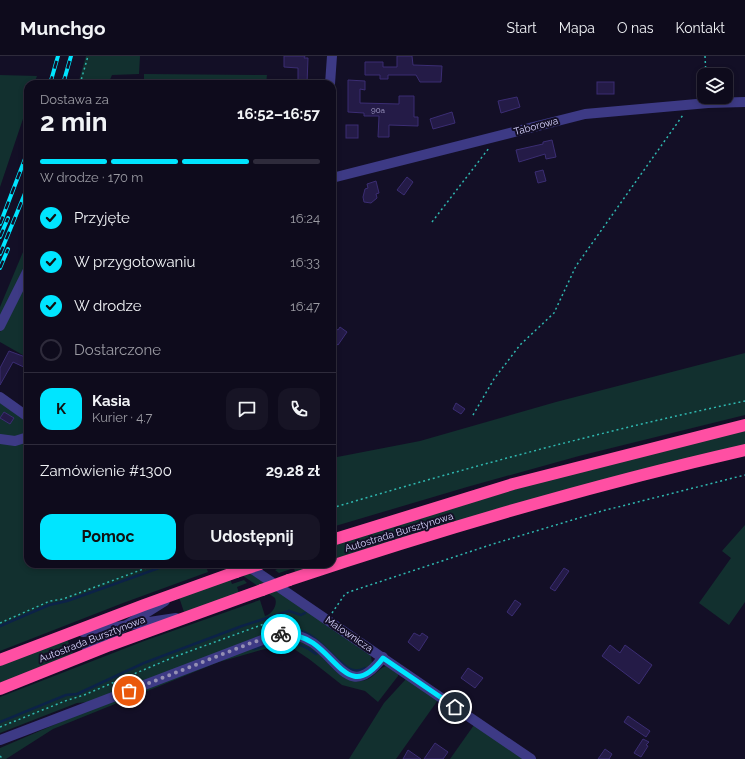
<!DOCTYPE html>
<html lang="pl">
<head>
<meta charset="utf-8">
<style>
	:root { --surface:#0e0b1c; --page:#171425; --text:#f1f3f6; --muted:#9b9ba3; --line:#2e2b3b; --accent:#00e5ff }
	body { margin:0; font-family:Raleway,sans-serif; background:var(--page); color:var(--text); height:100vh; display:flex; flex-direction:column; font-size:15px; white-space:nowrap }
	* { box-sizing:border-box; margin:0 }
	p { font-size:13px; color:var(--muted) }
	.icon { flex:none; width:22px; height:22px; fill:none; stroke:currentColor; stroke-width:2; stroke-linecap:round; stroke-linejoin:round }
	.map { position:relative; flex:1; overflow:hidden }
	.sheet { position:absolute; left:24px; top:24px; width:312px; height:488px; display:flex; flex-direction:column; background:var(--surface); border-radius:12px; box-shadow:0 2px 6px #0003,0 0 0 1px var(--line) }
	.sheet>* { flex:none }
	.fabs { position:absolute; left:697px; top:12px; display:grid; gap:8px }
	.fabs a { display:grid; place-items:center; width:36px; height:36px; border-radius:8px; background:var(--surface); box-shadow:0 2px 6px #0003,0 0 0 1px var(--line); font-size:20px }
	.pin { position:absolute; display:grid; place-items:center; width:34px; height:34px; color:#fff; margin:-17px; border:2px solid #fff; border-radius:50%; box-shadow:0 1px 4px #0007 }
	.courier { position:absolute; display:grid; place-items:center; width:40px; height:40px; margin:-20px; border:3px solid #00e5ff; border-radius:50%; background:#fff; color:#222; box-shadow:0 1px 5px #0007 }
	.summary em { font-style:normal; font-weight:700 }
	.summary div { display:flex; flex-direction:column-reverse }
	.summary { display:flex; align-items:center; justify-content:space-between; height:68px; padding:0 16px }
	h1 { font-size:26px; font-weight:700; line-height:30px }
	.bar { display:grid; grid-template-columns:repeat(4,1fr); gap:6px 4px; align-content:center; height:48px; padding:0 16px }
	.bar i { height:5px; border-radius:3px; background:var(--line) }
	.bar .on { background:var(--accent) }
	.bar p { grid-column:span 4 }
	.line { display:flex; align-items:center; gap:10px; padding:0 16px; border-top:1px solid var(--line) }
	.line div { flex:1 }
	.round { display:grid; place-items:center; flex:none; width:42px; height:42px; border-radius:12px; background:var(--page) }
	ol { padding:0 16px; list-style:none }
	li { display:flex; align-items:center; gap:12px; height:44px }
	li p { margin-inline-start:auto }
	li .icon { padding:4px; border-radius:50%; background:var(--accent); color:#111; stroke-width:4 }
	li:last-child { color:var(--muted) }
	li i { width:22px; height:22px; border:2px solid var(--line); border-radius:50% }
	.cta { display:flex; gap:8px; margin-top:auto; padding:8px 16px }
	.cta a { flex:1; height:46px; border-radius:12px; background:var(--accent); color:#111; font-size:16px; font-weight:700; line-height:46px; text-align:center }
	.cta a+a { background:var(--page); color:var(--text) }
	header { display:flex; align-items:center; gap:24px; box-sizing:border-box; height:56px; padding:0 20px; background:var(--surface); border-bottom:1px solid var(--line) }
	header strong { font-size:19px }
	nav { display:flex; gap:22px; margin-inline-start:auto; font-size:14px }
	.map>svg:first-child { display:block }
</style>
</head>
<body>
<header>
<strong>Munchgo</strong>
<nav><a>Start</a><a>Mapa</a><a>O nas</a><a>Kontakt</a></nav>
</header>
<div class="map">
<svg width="745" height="703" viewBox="0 0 745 703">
	<rect width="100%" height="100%" fill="#130f26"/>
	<g fill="#12302f">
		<path d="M86,0h54l-1,18 -27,1 -4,9h-30z"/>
		<path d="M144,18l123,1 -1,9h-122z"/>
		<path d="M0,19l37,1 -3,8h-6v20l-28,83z"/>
		<path d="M28,184v22l-28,57v-12z"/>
		<path d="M28,219v83l-28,-16v-10z"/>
		<path d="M745,297v62l-166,41 -112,31 -135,40v-69l88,-17 136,-39z"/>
		<path d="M0,346l28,18v144h177l3,8 -85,31 -123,48z"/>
		<path d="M745,374v15l-413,115v-15l201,-61z"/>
		<path d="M745,469v77l-16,23 -30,-22 32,-45 -9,-7z"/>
		<path d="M226,508h12l129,88 4,4 1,7 -10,9h-10l-56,-41 -207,71 -12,1 -77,30v-36l144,-56 116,-41 5,16c7,-2 13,-11 10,-18z"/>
		<path d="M290,508h31l-26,8 -1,-4 -15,5 -4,-3z"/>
		<path d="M230,523l2,5 12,-4 3,3 -10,4 2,6 -55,19 -5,-15z"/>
		<path d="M285,582c9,1 19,3 26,9 17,12 30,41 55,33 8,-3 12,-11 20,-14l12,7v3l-20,26 -13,-11 -23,-6 -33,-26 -18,-12 -16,-1 -56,16 -166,67 -47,30h-6v-11l84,-36 183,-71z"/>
		<path d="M67,583l6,15 -73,29v-17z"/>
		<path d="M406,623l32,21 -42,59h-47l35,-56z"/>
		<path d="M474,669l50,34h-74z"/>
	</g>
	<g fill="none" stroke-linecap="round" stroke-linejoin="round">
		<g stroke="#0c2248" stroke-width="2.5">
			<path d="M274,560l3,12c12,0 23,1 33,7 14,8 31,32 43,35 4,1 8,0 12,-2"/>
			<path d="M0,570l49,-21 18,-4 103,-37"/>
			<path d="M254,593c22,-8 43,-11 62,5"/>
			<path d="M0,666l66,-27 11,-1 67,-31 98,-37 47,-15 12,4 4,-2"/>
		</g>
	</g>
	<g fill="#241b47" stroke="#3b2d73">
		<path d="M284,0h21l-1,2h4l-1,26h-9v-16l-14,-1z"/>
		<path d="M397,0h15l1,9 29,1 -1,16h-21l-4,-7h-28v4h-8v-4h-15v-13h18v5h14z"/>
		<path d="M348,24l17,1v9l-5,-1v14l39,1v-8h15v21h4v9l-29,-1v12h-11l1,-21h-15v-3l-16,-1z"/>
		<rect x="597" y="26" width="17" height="12"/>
		<path d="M517,41l3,10 -19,6 -3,-12z"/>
		<path d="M452,56l3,11 -22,6 -3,-10z"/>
		<rect x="346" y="69" width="12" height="13"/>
		<path d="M552,84l4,17 -10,2 -1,-5 -26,8 -3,-12 27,-6v-2z"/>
		<path d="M543,114l3,11 -8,2 -3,-11z"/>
		<path d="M407,121l6,5 -9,13 -7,-5z"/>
		<path d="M376,125l3,12 -3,1 1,4 -6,5 -7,-1 -1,-5 2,-8 3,-1 -1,-4z"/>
		<path d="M340,271l7,5 -9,13 -6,-4v-9l3,-4 3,2z"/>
		<path d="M9,295l19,7v11l-15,-7 -13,23v-17z"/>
		<path d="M456,347l9,6 -4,5 -8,-5z"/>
		<path d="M4,356l10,6 -4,6 -10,-6z"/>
		<path d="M564,512l5,3 -14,20 -5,-3z"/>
		<path d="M515,544l6,4 -9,12 -5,-4z"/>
		<path d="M414,577l6,3 2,-3 6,4 -9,14 -11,-9z"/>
		<path d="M610,589l10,8 5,-8 27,20 -13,19 -37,-28z"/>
		<path d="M468,612l15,10 -8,10 -14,-10z"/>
		<path d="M628,660l22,15 -4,6 -22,-15z"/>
		<path d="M643,683l6,3 -3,3 2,1 -7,11 -7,-4z"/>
		<path d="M435,687l13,9 -5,7h-19z"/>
		<path d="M605,693l7,5 -3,5h-11z"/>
		<path d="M408,694l13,9h-18z"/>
	</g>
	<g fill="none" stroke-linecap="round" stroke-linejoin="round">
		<g stroke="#2fb8b0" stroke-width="1.5" stroke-dasharray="2 3" stroke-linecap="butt">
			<path d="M705,0l1,19"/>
			<path d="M80,28l8,-28"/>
			<path d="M432,166l57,-74"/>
			<path d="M473,359l21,-36 26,-34 34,-32 22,-47 107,-151"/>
			<path d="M332,452c136,-41 274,-78 413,-107"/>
			<path d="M332,557l13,-19 4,-2 144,-48 109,-33 143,-36"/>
			<path d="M0,567l50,-22 13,-2 94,-35"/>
			<path d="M0,671l65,-26 19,-6 90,-38 90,-33"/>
			<path d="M0,700l3,3"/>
		</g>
		<g stroke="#3d3a85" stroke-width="10">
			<path d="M330,28l2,-28"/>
			<path d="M332,122l253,-64 123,-11 37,-1"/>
			<path d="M0,270l28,-56"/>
			<path d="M0,341l28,20"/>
			<path d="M0,383l15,2 13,-4"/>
			<path d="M245,508l286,195"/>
			<path d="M83,576l93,-14"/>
			<path d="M87,594l78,-49"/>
			<path d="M0,684l278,-106c12,-1 25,2 35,9 27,19 38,57 70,14"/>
		</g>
		<g stroke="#ff4fa3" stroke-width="12">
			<path d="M332,484l181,-56 232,-59"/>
			<path d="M289,524c150,-50 302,-95 456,-130"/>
			<path d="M0,604l144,-55 92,-33"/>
			<path d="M0,633l110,-44 152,-55"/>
		</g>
		<defs>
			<g id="rail">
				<path d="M50,28l8,-28"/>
				<path d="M63,28l8,-28"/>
				<path d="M0,168l28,-73"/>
				<path d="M0,181l8,-19"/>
				<path d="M0,198l28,-68"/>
				<path d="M0,212l8,-19"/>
			</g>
		</defs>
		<use href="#rail" stroke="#00e5ff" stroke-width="4"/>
		<use href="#rail" stroke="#130f26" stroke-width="2.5" stroke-dasharray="8" stroke-linecap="butt"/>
		<g stroke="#ff4fa3" stroke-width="12">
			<path d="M236,516l24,-8"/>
			<path d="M262,534l27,-10"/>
		</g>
	</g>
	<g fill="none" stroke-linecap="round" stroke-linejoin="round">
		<path stroke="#948fb3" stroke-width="4" stroke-dasharray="0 7.2" d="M129,635l122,-48 30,-9"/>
		<path stroke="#00e5ff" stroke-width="5" d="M281,578c11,0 23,3 32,9 27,19 39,56 70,15l72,49"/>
	</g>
	<g text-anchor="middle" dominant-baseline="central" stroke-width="4" stroke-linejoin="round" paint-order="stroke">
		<g font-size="8" fill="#aca6d1">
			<text x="378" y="54">90a</text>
		</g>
		<g font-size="10" fill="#d9d4ff" stroke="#130f26">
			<text transform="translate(536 70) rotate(-15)">Taborowa</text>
			<text transform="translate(399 476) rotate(-17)">Autostrada Bursztynowa</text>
			<text transform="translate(349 578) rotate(34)">Malownicza</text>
			<text transform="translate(92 583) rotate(-21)">Autostrada Bursztynowa</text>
		</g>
	</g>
</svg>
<div class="fabs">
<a><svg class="icon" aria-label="layers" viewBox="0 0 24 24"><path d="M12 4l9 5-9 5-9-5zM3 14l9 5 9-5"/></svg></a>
</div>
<div class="pin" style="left:129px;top:635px;background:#ea580c"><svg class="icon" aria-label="bag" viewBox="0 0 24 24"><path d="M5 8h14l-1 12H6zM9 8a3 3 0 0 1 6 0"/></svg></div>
<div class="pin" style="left:455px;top:651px;background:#1f2937"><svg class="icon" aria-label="home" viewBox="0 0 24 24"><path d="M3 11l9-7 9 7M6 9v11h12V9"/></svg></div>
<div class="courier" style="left:281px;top:578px"><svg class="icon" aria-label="bike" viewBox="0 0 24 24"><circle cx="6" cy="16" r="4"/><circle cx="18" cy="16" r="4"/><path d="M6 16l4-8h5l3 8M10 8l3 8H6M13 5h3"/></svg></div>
<section class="sheet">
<div class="summary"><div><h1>2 min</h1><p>Dostawa za</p></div><em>16:52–16:57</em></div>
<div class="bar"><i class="on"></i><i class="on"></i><i class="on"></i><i></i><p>W drodze · 170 m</p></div>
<ol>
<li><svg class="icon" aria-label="check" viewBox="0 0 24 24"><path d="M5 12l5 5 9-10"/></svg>Przyjęte<p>16:24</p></li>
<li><svg class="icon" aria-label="check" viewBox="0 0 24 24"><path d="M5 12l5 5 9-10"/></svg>W przygotowaniu<p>16:33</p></li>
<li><svg class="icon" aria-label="check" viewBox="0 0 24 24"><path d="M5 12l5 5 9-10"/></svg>W drodze<p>16:47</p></li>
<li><i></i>Dostarczone</li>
</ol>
<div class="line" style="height:72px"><b class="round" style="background:var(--accent);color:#111">K</b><div><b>Kasia</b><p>Kurier · 4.7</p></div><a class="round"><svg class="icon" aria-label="chat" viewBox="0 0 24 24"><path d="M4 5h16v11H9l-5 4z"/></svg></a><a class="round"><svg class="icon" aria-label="phone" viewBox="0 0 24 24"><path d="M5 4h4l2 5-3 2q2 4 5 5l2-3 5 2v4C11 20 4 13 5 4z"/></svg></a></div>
<div class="line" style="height:52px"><div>Zamówienie #1300</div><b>29.28 zł</b></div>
<div class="cta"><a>Pomoc</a><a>Udostępnij</a></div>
</section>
</div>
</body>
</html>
